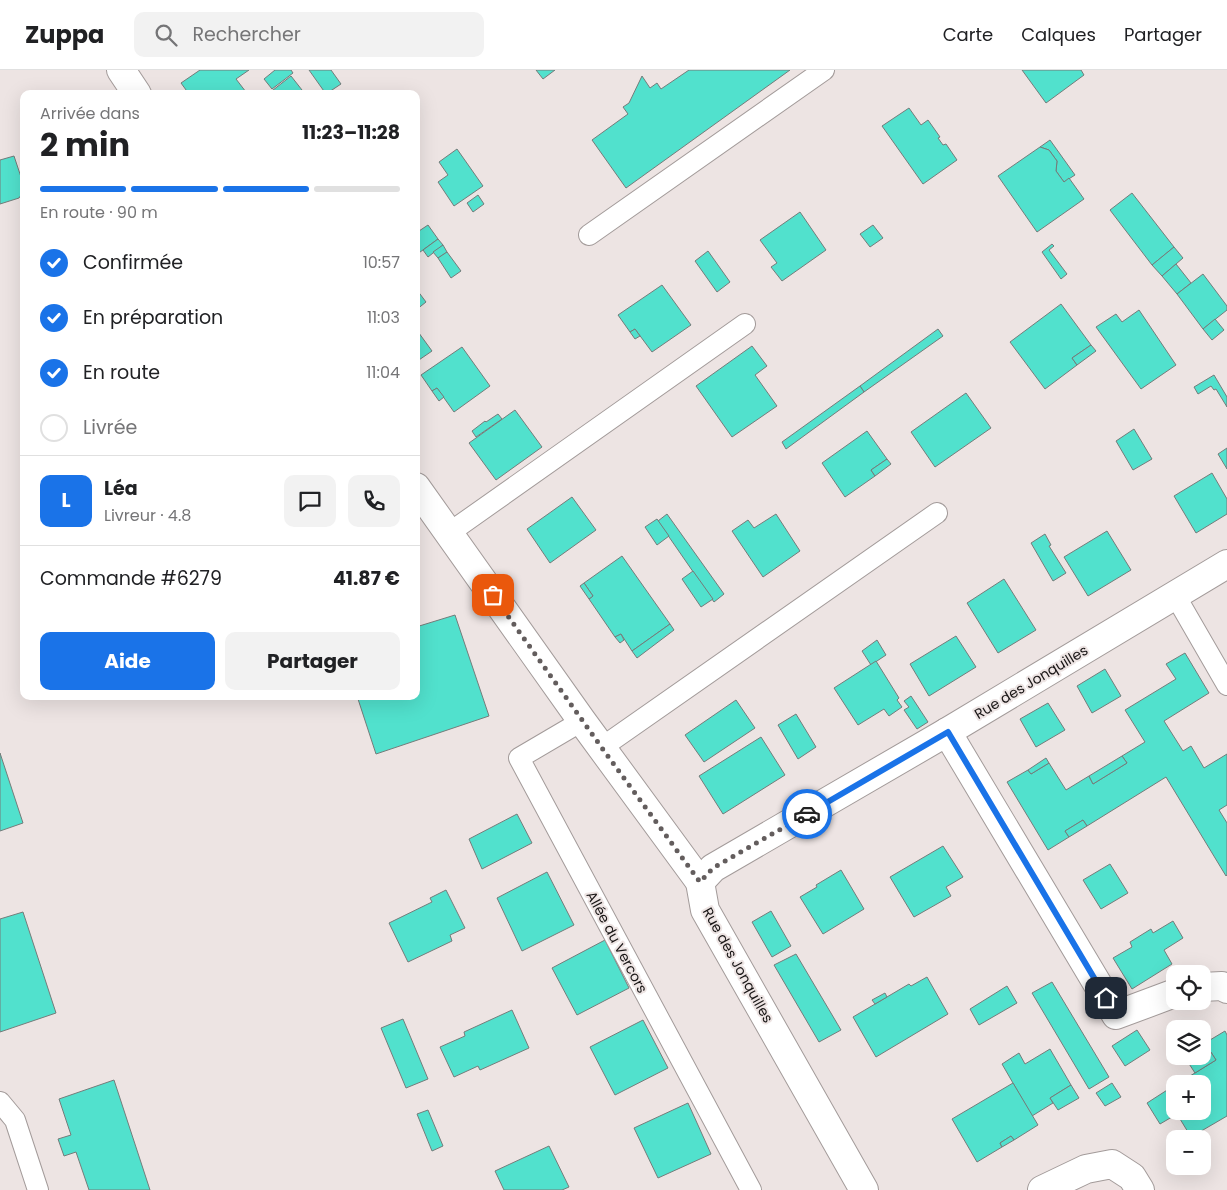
<!DOCTYPE html>
<html lang="fr">
<head>
<meta charset="utf-8">
<style>
	:root { --surface:#fff; --page:#f2f2f2; --text:#202124; --muted:#757577; --line:#e0e0e0; --accent:#1a73e8 }
	body { margin:0; font-family:Poppins,sans-serif; background:var(--page); color:var(--text); height:100vh; display:flex; flex-direction:column; font-size:19px; white-space:nowrap }
	* { box-sizing:border-box; margin:0 }
	p { font-size:16px; color:var(--muted) }
	.icon { flex:none; width:28px; height:28px; fill:none; stroke:currentColor; stroke-width:2; stroke-linecap:round; stroke-linejoin:round }
	.map { position:relative; flex:1; overflow:hidden }
	.details { position:absolute; left:20px; top:20px; width:400px; height:610px; display:flex; flex-direction:column; background:var(--surface); border-radius:10px; box-shadow:0 5px 20px #0002 }
	.details>* { flex:none }
	.tools { position:absolute; left:1166px; top:895px; display:grid; gap:10px }
	.tools a { display:grid; place-items:center; width:45px; height:45px; border-radius:10px; background:var(--surface); box-shadow:0 5px 20px #0002; font-size:25px }
	.pin { position:absolute; display:grid; place-items:center; width:42px; height:42px; color:#fff; margin:-21px; border-radius:10px; box-shadow:0 2px 8px #0006 }
	.courier { position:absolute; display:grid; place-items:center; width:50px; height:50px; margin:-25px; border:4px solid #1a73e8; border-radius:50%; background:#fff; color:#222; box-shadow:0 1px 6px #0007 }
	.head em { font-style:normal; font-weight:700 }
	.head div { display:flex; flex-direction:column-reverse }
	.head { display:flex; align-items:center; justify-content:space-between; height:85px; padding:0 20px }
	h1 { font-size:32px; font-weight:700; line-height:38px }
	.bar { display:grid; grid-template-columns:repeat(4,1fr); gap:8px 5px; align-content:center; height:60px; padding:0 20px }
	.bar i { height:6px; border-radius:4px; background:var(--line) }
	.bar .active { background:var(--accent) }
	.bar p { grid-column:span 4 }
	.line { display:flex; align-items:center; gap:12px; padding:0 20px; border-top:1px solid var(--line) }
	.line div { flex:1 }
	.round { display:grid; place-items:center; flex:none; width:52px; height:52px; border-radius:10px; background:var(--page) }
	ol { padding:0 20px; list-style:none }
	li { display:flex; align-items:center; gap:15px; height:55px }
	li p { margin-inline-start:auto }
	li .icon { padding:5px; border-radius:50%; background:var(--accent); color:#fff; stroke-width:4 }
	li:last-child { color:var(--muted) }
	li i { width:28px; height:28px; border:2px solid var(--line); border-radius:50% }
	.primary-button { display:flex; gap:10px; margin-top:auto; padding:10px 20px }
	.primary-button a { flex:1; height:58px; border-radius:10px; background:var(--accent); color:#fff; font-size:20px; font-weight:700; line-height:58px; text-align:center }
	.primary-button a+a { background:var(--page); color:var(--text) }
	header { display:flex; align-items:center; gap:30px; box-sizing:border-box; height:70px; padding:0 25px; background:var(--surface); border-bottom:1px solid var(--line) }
	header strong { font-size:24px }
	nav { display:flex; gap:28px; margin-inline-start:auto; font-size:18px }
	.search { width:350px; height:45px; background:var(--page); display:flex; align-items:center; gap:12px; box-sizing:border-box; padding:0 18px; border-radius:10px; color:var(--muted); font-size:19px }
	.map>svg:first-child { display:block }
</style>
</head>
<body>
<header>
<strong>Zuppa</strong>
<div class="search"><svg class="icon" aria-label="search" viewBox="0 0 24 24"><circle cx="10" cy="10" r="6"/><path d="M15 15l6 6"/></svg>Rechercher</div>
<nav><a>Carte</a><a>Calques</a><a>Partager</a></nav>
</header>
<div class="map">
<svg width="1227" height="1120" viewBox="0 0 1227 1120">
	<rect width="100%" height="100%" fill="#ede4e3"/>
	<g fill="#51e1cd" stroke="#747c7a">
		<path d="M200,0h49l-13,9 10,13 -3,2h-54l-8,-11z"/>
		<path d="M275,0h16l2,3 -21,16 -8,-10z"/>
		<path d="M309,0h22l10,14 -15,10z"/>
		<path d="M536,0h19l-12,9z"/>
		<path d="M689,0h101l-164,118 -34,-48 36,-26 -5,-7 6,-4 13,-27 8,12 7,-5 4,6z"/>
		<path d="M1022,0h59l3,5 -38,28z"/>
		<path d="M291,6l11,14 -5,4h-29z"/>
		<path d="M909,38l12,17 7,-5 12,17 -2,1 5,7 3,-1 11,16 -34,24 -41,-58z"/>
		<path d="M1050,70l25,35 -11,7 -8,-11 1,-10 -8,-11 -9,-3z"/>
		<path d="M1040,77l9,3 8,11 -1,10 8,11 5,-4 15,21 -47,33 -39,-56z"/>
		<path d="M457,79l26,37 -29,20 -16,-24 10,-7 -9,-13z"/>
		<path d="M14,86l10,30 -1,6 -4,6 -19,6v-44z"/>
		<path d="M1132,123l42,54 -22,18 -42,-55z"/>
		<path d="M478,125l6,9 -11,8 -6,-9z"/>
		<path d="M800,142l26,38 -44,31 -11,-14 6,-4 -17,-23z"/>
		<path d="M428,155l10,14 -22,16v-22z"/>
		<path d="M873,155l10,13 -13,9 -10,-13z"/>
		<path d="M438,169l5,6 -15,12 -5,-7z"/>
		<path d="M1052,174l2,2 -5,4 18,24 -6,5 -19,-27z"/>
		<path d="M443,175l4,7 -9,6 -5,-6z"/>
		<path d="M1174,177l9,11 -21,18 -10,-11z"/>
		<path d="M708,181l22,31 -13,10 -22,-31z"/>
		<path d="M447,182l14,19 -10,7 -13,-20z"/>
		<path d="M1176,194l15,19 -14,11 -15,-18z"/>
		<path d="M1203,204l24,32v4l-24,19 -26,-35z"/>
		<path d="M662,215l29,40 -39,27 -17,-23 -5,3 -12,-17z"/>
		<path d="M417,220l9,12 -10,8v-19z"/>
		<path d="M1061,234l30,41 -19,13 5,7 -32,24 -35,-47z"/>
		<path d="M1139,240l37,55 -35,24 -45,-62 20,-13 6,8z"/>
		<path d="M1215,249l9,11 -12,10 -9,-11z"/>
		<path d="M416,259l16,22 -16,11z"/>
		<path d="M635,259l5,7 -5,3 -5,-7z"/>
		<path d="M938,259l5,7 -79,56 -4,-6z"/>
		<path d="M1091,275l5,6 -19,14 -5,-7z"/>
		<path d="M752,276l15,20 -12,9 22,31 -45,31 -36,-51z"/>
		<path d="M462,277l28,39 -36,26 -17,-24 -5,3 -11,-16z"/>
		<path d="M1214,305l13,22v10l-11,-18 -2,1 -3,-4 -13,8 -4,-7z"/>
		<path d="M860,316l4,6 -78,57 -4,-7z"/>
		<path d="M437,318l7,9 -5,4 -7,-10z"/>
		<path d="M966,323l25,35 -56,39 -24,-35z"/>
		<path d="M515,340l27,37 -46,33 -27,-37z"/>
		<path d="M498,344l4,5 -26,18 -4,-6 13,-10 1,1z"/>
		<path d="M1134,359l18,30 -19,11 -17,-29z"/>
		<path d="M867,361l20,28 -16,11 4,6 -30,21 -23,-34z"/>
		<path d="M1227,378v21l-9,-15z"/>
		<path d="M887,389l4,5 -16,12 -4,-6z"/>
		<path d="M1212,403l15,26v15l-31,19 -22,-37z"/>
		<path d="M572,427l24,33 -46,33 -23,-34z"/>
		<path d="M667,444l57,80 -10,8 -56,-81z"/>
		<path d="M776,444l24,37 -37,26 -31,-46 16,-11 6,8z"/>
		<path d="M657,449l12,17 -12,9 -12,-18z"/>
		<path d="M1107,461l24,39 -43,26 -24,-39z"/>
		<path d="M1045,464l6,11 -2,1 17,27 -13,8 -22,-38z"/>
		<path d="M622,486l48,68 -38,27 -11,-17 -6,3 -26,-38 4,-3 -9,-13z"/>
		<path d="M693,501l20,28 -12,8 -19,-28z"/>
		<path d="M1004,509l32,51 -38,23 -31,-50z"/>
		<path d="M584,513l9,13 -4,3 -9,-13z"/>
		<path d="M455,545l34,101 -113,38 -19,-58h59v-69z"/>
		<path d="M670,554l4,6 -37,28 -5,-7z"/>
		<path d="M621,564l3,6 -4,3 -5,-6z"/>
		<path d="M956,566l20,31 -47,29 -19,-32z"/>
		<path d="M877,570l9,15 -15,10 -9,-14z"/>
		<path d="M1185,583l24,40 -45,28 19,30 8,-5 13,22 23,-14v51l-8,5 8,13v52l-1,1 -60,-99 -79,49 -4,-6 -18,11 4,6 -21,13 -41,-68 21,-12 3,4 18,-11 17,27 23,-14 4,8 34,-21 -5,-7 23,-14 -20,-32 51,-31 -10,-15z"/>
		<path d="M876,591l23,37 -2,2 5,7 -13,9 -5,-7 -26,16 -24,-37z"/>
		<path d="M1105,599l16,27 -29,17 -15,-27z"/>
		<path d="M911,626l17,26 -11,7 -13,-19 5,-3 -5,-6z"/>
		<path d="M736,630l19,28 -51,34 -19,-27z"/>
		<path d="M1048,633l17,27 -29,17 -16,-28z"/>
		<path d="M796,644l20,33 -18,12 -20,-34z"/>
		<path d="M761,667l24,38 -62,39 -24,-38z"/>
		<path d="M0,683l23,70 -23,8z"/>
		<path d="M1122,686l5,7 -34,21 -4,-8z"/>
		<path d="M1046,688l3,5 -18,11 -3,-4z"/>
		<path d="M517,744l15,29 -50,26 -13,-30z"/>
		<path d="M1083,750l4,6 -18,11 -4,-6z"/>
		<path d="M943,776l20,31 -17,10 5,9 -37,21 -24,-40z"/>
		<path d="M1110,794l18,29 -27,16 -18,-29z"/>
		<path d="M841,800l23,39 -41,25 -23,-37 17,-10 -1,-2z"/>
		<path d="M547,802l27,53 -52,26 -25,-53z"/>
		<path d="M446,820l19,38 -15,7 2,6 -44,21 -19,-39 43,-21 -2,-4z"/>
		<path d="M771,841l20,35 -19,11 -20,-35z"/>
		<path d="M23,842l33,101 -56,19v-113z"/>
		<path d="M1173,851l10,17 -19,12 8,14 -40,25 -19,-31 19,-11 -2,-5 21,-13 2,4z"/>
		<path d="M605,870l24,48 -52,27 -25,-47z"/>
		<path d="M796,884l45,76 -22,12 -45,-77z"/>
		<path d="M927,907l21,37 -72,43 -23,-40 56,-33 2,2z"/>
		<path d="M1052,912l57,95 -20,12 -57,-96z"/>
		<path d="M1007,916l10,17 -38,22 -9,-16z"/>
		<path d="M885,923l2,4 -12,7 -3,-4z"/>
		<path d="M512,940l17,38 -49,22 -2,-4 -24,11 -14,-30 25,-11 -1,-4z"/>
		<path d="M403,949l25,60 -22,9 -25,-60z"/>
		<path d="M643,950l25,48 -53,27 -25,-48z"/>
		<path d="M1137,960l13,20 -25,16 -13,-20z"/>
		<path d="M1225,961l2,4v81l-36,21 -14,-23 -17,10 -13,-21 28,-18v26h27v-27h-25l39,-24 -11,-17z"/>
		<path d="M1205,973l11,17 -21,13 -11,-17h18v-11z"/>
		<path d="M1050,979l21,36 -21,13 3,5 -21,13 -30,-52 17,-11 6,11z"/>
		<path d="M114,1010l36,110h-61l-13,-38 -12,4 -6,-17 13,-4 -12,-36z"/>
		<path d="M1013,1013l25,42 -24,15 -3,-4 -11,7 2,4 -25,15 -25,-43z"/>
		<path d="M1112,1013l9,14 -16,9 -9,-13z"/>
		<path d="M1071,1015l8,13 -21,12 -8,-12z"/>
		<path d="M688,1033l23,51 -53,24 -24,-50z"/>
		<path d="M428,1040l15,36 -11,5 -15,-37z"/>
		<path d="M1011,1066l3,4 -12,7 -2,-4z"/>
		<path d="M549,1076l20,41 -7,3h-58l-9,-19z"/>
	</g>
	<g fill="none" stroke-linecap="round" stroke-linejoin="round">
		<defs>
			<g id="lane">
				<path d="M589,165l235,-165"/>
				<path d="M449,463l296,-209"/>
				<path d="M1175,525l52,90"/>
				<path d="M582,651l-63,37 232,432"/>
				<path d="M601,678l336,-235"/>
				<path d="M0,1032l15,18 23,70"/>
			</g>
			<g id="street">
				<path d="M121,0l16,24"/>
				<path d="M416,417l166,234 118,161"/>
				<path d="M947,662l169,283 59,-22"/>
				<path d="M1202,917l20,-1 5,3"/>
				<path d="M864,1120l-159,-280 -5,-28 13,-14 234,-136 280,-168"/>
				<path d="M1042,1120l44,-21 26,-5 20,13 8,13"/>
			</g>
		</defs>
		<use href="#lane" stroke="#a39b9a" stroke-width="22"/>
		<use href="#street" stroke="#a39b9a" stroke-width="30"/>
		<use href="#lane" stroke="#fff" stroke-width="20"/>
		<use href="#street" stroke="#fff" stroke-width="28"/>
	</g>
	<g fill="none" stroke-linecap="round" stroke-linejoin="round">
		<path stroke="#635d5d" stroke-width="5" stroke-dasharray="0 9" d="M493,525l109,153 98,134 13,-14 94,-54"/>
		<path stroke="#1a73e8" stroke-width="6" d="M807,744l141,-82 158,266"/>
	</g>
	<g text-anchor="middle" dominant-baseline="central" stroke-width="4" stroke-linejoin="round" paint-order="stroke">
		<g font-size="14" fill="#181515" stroke="#ede4e3">
			<text transform="translate(1031 612) rotate(-31)">Rue des Jonquilles</text>
			<text transform="translate(617 872) rotate(62)">Allée du Vercors</text>
			<text transform="translate(738 895) rotate(61)">Rue des Jonquilles</text>
		</g>
	</g>
</svg>
<div class="tools">
<a><svg class="icon" aria-label="locate" viewBox="0 0 24 24"><circle cx="12" cy="12" r="6"/><path d="M12 2v4M12 18v4M2 12h4M18 12h4"/></svg></a>
<a><svg class="icon" aria-label="layers" viewBox="0 0 24 24"><path d="M12 4l9 5-9 5-9-5zM3 14l9 5 9-5"/></svg></a>
<a>+</a>
<a>−</a>
</div>
<div class="pin" style="left:493px;top:525px;background:#ea580c"><svg class="icon" aria-label="bag" viewBox="0 0 24 24"><path d="M5 8h14l-1 12H6zM9 8a3 3 0 0 1 6 0"/></svg></div>
<div class="pin" style="left:1106px;top:928px;background:#1f2937"><svg class="icon" aria-label="home" viewBox="0 0 24 24"><path d="M3 11l9-7 9 7M6 9v11h12V9"/></svg></div>
<div class="courier" style="left:807px;top:744px"><svg class="icon" aria-label="car" viewBox="0 0 24 24"><path d="M5 17H2v-5l4-1 3-4h7l3 4 3 1v5h-3M9 17h6M6 11h13"/><circle cx="7" cy="17" r="2"/><circle cx="17" cy="17" r="2"/></svg></div>
<section class="details">
<div class="head"><div><h1>2 min</h1><p>Arrivée dans</p></div><em>11:23–11:28</em></div>
<div class="bar"><i class="active"></i><i class="active"></i><i class="active"></i><i></i><p>En route · 90 m</p></div>
<ol>
<li><svg class="icon" aria-label="check" viewBox="0 0 24 24"><path d="M5 12l5 5 9-10"/></svg>Confirmée<p>10:57</p></li>
<li><svg class="icon" aria-label="check" viewBox="0 0 24 24"><path d="M5 12l5 5 9-10"/></svg>En préparation<p>11:03</p></li>
<li><svg class="icon" aria-label="check" viewBox="0 0 24 24"><path d="M5 12l5 5 9-10"/></svg>En route<p>11:04</p></li>
<li><i></i>Livrée</li>
</ol>
<div class="line" style="height:90px"><b class="round" style="background:var(--accent);color:#fff">L</b><div><b>Léa</b><p>Livreur · 4.8</p></div><a class="round"><svg class="icon" aria-label="chat" viewBox="0 0 24 24"><path d="M4 5h16v11H9l-5 4z"/></svg></a><a class="round"><svg class="icon" aria-label="phone" viewBox="0 0 24 24"><path d="M5 4h4l2 5-3 2q2 4 5 5l2-3 5 2v4C11 20 4 13 5 4z"/></svg></a></div>
<div class="line" style="height:65px"><div>Commande #6279</div><b>41.87 €</b></div>
<div class="primary-button"><a>Aide</a><a>Partager</a></div>
</section>
</div>
</body>
</html>
